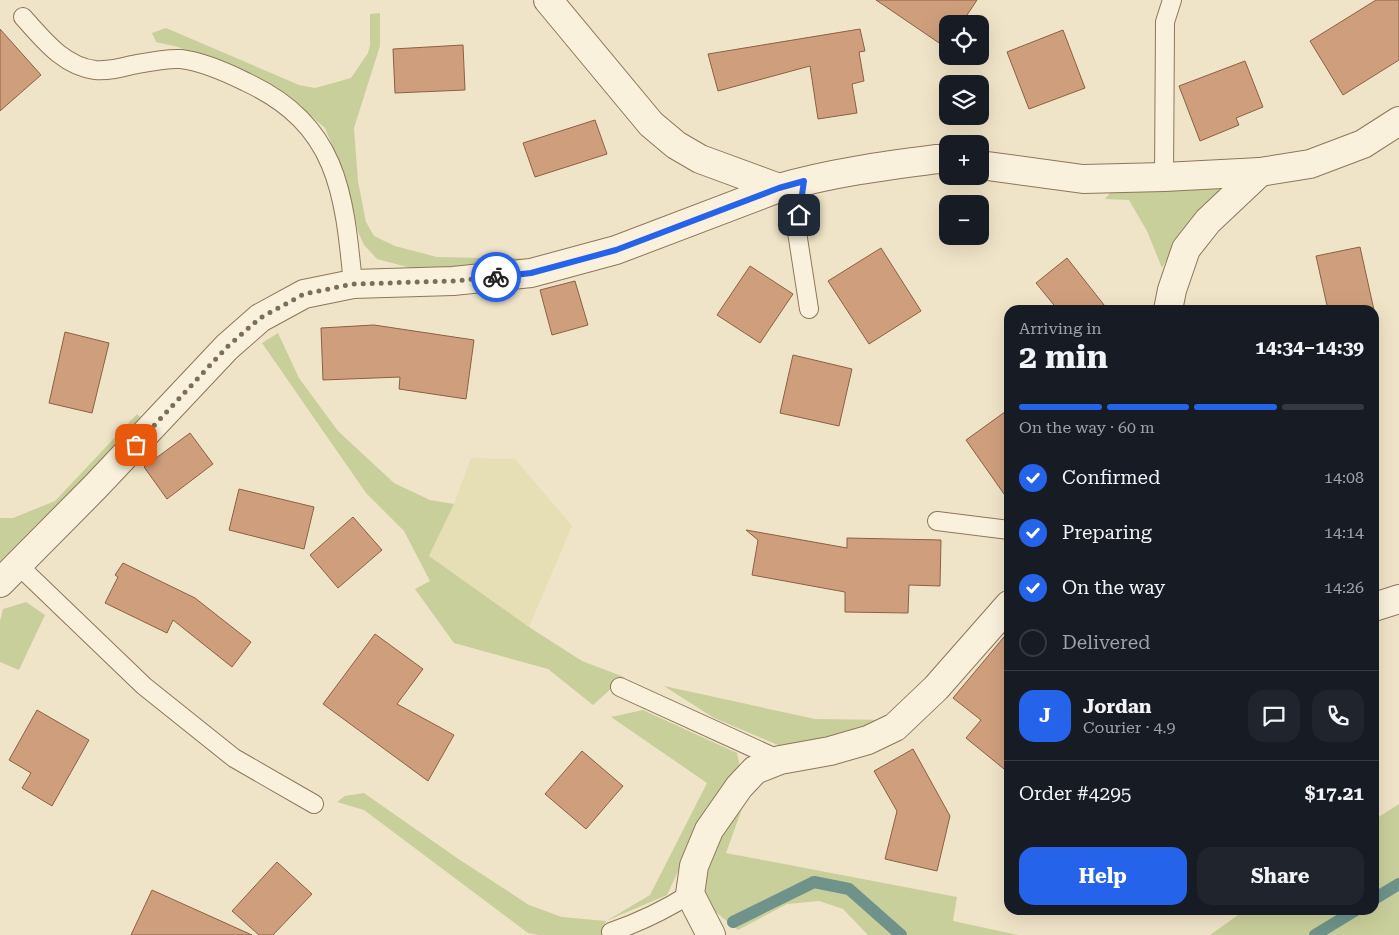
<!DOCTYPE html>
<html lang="en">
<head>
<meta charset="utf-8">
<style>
	:root { --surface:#171b24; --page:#20242c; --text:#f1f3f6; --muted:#9ea1a6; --line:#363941; --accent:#2563eb }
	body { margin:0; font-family:"Roboto Serif",serif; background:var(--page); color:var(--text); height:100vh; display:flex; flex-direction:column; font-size:19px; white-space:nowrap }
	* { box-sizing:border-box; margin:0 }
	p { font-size:16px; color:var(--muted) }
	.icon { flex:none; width:28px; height:28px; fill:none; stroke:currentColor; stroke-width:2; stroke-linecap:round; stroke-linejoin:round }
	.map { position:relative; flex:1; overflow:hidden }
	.sheet { position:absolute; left:1004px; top:305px; width:375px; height:610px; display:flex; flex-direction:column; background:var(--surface); border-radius:15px; box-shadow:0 5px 20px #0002 }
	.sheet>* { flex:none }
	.buttons { position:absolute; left:939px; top:15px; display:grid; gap:10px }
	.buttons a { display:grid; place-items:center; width:50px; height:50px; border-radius:10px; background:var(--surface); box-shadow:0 5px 20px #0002; font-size:25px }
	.pin { position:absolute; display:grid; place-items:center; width:42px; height:42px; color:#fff; margin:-21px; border-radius:10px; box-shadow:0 2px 8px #0006 }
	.courier { position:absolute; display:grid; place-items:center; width:50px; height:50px; margin:-25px; border:4px solid #2563eb; border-radius:50%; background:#fff; color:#222; box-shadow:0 1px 6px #0007 }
	.headline em { font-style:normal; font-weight:700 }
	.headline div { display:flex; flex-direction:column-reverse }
	.headline { display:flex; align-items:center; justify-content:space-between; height:85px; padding:0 15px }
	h1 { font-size:32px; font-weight:700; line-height:38px }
	.bar { display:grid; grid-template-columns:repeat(4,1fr); gap:8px 5px; align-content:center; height:60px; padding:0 15px }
	.bar i { height:6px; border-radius:4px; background:var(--line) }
	.bar .active { background:var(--accent) }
	.bar p { grid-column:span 4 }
	.line { display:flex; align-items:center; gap:12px; padding:0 15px; border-top:1px solid var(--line) }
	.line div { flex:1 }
	.round { display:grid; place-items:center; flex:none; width:52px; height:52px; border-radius:15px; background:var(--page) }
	ol { padding:0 15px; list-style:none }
	li { display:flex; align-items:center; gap:15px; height:55px }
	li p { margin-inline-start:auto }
	li .icon { padding:5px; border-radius:50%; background:var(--accent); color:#fff; stroke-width:4 }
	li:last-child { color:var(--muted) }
	li i { width:28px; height:28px; border:2px solid var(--line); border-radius:50% }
	.primary-button { display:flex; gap:10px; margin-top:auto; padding:10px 15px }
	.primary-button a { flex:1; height:58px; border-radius:15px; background:var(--accent); color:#fff; font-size:20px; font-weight:700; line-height:58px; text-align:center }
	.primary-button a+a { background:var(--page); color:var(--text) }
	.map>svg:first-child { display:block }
</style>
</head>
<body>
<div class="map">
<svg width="1399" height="935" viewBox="0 0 1399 935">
	<rect width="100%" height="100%" fill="#f0e4c8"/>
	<path fill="#e6deb5" d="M471,458l44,1 57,67 -43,101 -100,-71 25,-52z"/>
	<g fill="#c9cf9b">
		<path d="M380,13v33l-26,82 4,53 8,41 8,14 21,10 42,11 105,2 -52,9h-79l-34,-9 -13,-14 -6,-13 -12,-53 -21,-51 -30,-26 -44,-27 -73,-28 -22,-5 -4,-9 14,-5 133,57 16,3 36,-10 17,-25 2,-8v-31z"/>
		<path d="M1241,181l-64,59 -15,28 -15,-37 -18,-31 -24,-1 8,-9z"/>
		<path d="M278,333l21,45 39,53 56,52 36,17 24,4 -25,52 100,71 53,34 42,16 -31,28 -45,-36 -94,-26 -39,-54 15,-8 -26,-50 -38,-38 -104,-150z"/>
		<path d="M137,414l6,6 -143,144v-46h13l42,-17z"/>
		<path d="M26,602l19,13 -26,55 -19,-8v-41l3,-12z"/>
		<path d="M664,686l151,33 75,1 -62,24 -50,1 -64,-27z"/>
		<path d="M643,710l94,43 3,14 -41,59 -32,69 -61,26 -5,14h-61l-12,-2 -164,-123 -27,-8 8,-6 19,-3 93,65 72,47 33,12 44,4 44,-26 57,-112 -96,-66z"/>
		<path d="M746,798l-20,55 231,44 -4,24 65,14h-150l-25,-26 -24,-8 -32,3 -49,26 -26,-21 -10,-20 16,-50z"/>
		<path d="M1399,804v131h-189l35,-25h129v-90z"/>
	</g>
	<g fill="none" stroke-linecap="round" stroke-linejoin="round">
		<g stroke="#6f938a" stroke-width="12">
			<path d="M1374,899l25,-15"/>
			<path d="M733,922l81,-40 35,7 52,46"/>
			<path d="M1315,935l41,-25"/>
		</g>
	</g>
	<g fill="#cf9f7d" stroke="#8d5f41">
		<path d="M876,0h101l-16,24h-13v20l-3,3z"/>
		<path d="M1376,0h23v60l-56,35 -33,-54z"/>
		<path d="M0,29l41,46 -41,36z"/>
		<path d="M860,29l5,22 -6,1 5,29 -12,3 5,29 -39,6 -8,-53 -92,25 -10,-37z"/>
		<path d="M1063,30l22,58 -56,21 -22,-57z"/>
		<path d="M463,45l2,45 -70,3 -2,-44z"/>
		<path d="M1245,61l18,46 -27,11 3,7 -39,16 -21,-55z"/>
		<path d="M595,120l12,34 -72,23 -12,-34z"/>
		<path d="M1360,247l14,63h-46l-12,-54z"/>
		<path d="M881,248l40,63 -52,33 -41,-63z"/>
		<path d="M1067,258l41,52h-50l-22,-27z"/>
		<path d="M750,266l43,28 -33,49 -43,-28z"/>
		<path d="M575,281l13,44 -36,10 -12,-45z"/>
		<path d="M374,325l100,15 -8,59 -67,-10 1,-12 -77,3 -2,-52z"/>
		<path d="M65,332l44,11 -17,70 -43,-10z"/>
		<path d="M793,355l59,14 -13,57 -59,-13z"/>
		<path d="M1009,409v92l-43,-61z"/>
		<path d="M190,433l23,31 -46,35 -23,-32z"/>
		<path d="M239,489l75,18 -10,42 -75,-19z"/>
		<path d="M353,517l29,33 -44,38 -28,-33z"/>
		<path d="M746,530l101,18v-10l94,2 -1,46 -31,-1 -1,28 -63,-1v-20l-93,-17 6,-35z"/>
		<path d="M123,563l72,35 56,44 -19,25 -59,-47 -6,13 -62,-30 13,-26 -3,-2z"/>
		<path d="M1009,631v142l-43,-35 15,-18 -28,-22z"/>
		<path d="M375,634l48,35 -26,35 57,31 -26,46 -105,-77z"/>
		<path d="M37,710l52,30 -37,66 -30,-18 9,-15 -22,-13z"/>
		<path d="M913,749l37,67 -13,55 -52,-12 12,-48 -23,-40z"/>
		<path d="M582,751l41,35 -37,43 -41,-35z"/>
		<path d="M277,862l35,32 -39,41h-14l-27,-24z"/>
		<path d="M152,890l100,45h-121z"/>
	</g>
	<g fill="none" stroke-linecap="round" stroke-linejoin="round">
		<defs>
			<g id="service">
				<path d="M23,17c20,22 40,49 72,53 12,1 26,-2 37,-5 16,-3 34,-7 49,-6 23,3 45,13 65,23 92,43 98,110 107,202"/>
				<path d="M1164,177l1,-155 7,-22"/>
				<path d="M804,181l-7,51 12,77"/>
				<path d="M937,521l72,9"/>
				<path d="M17,564l127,122 90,72 80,46"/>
				<path d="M620,687l160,73"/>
				<path d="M611,932c29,-10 54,-22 79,-38"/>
			</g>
			<g id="minor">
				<path d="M548,0l103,124 25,21 24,14 79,29"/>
				<path d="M980,165l103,14 81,-2 96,-5 50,-8 53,-20 36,-23"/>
				<path d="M1168,310l4,-20 14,-41 22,-28 52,-49"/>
				<path d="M0,583l96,-97 131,-139 33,-29 44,-24 49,-10 100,-3 78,-8 85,-23 163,-62c51,-15 104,-22 158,-29l11,1"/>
				<path d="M1374,607l25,-8"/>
				<path d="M711,935l-21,-41 4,-28 15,-36 30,-43 16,-17 25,-10 50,-9 38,-11 27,-13 41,-39 73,-83"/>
			</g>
		</defs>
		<use href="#service" stroke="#8d765c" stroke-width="20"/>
		<use href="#minor" stroke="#8d765c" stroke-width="30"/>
		<use href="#service" stroke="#faf1dc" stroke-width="18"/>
		<use href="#minor" stroke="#faf1dc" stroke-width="28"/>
	</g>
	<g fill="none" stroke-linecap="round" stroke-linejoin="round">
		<path stroke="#7c6e5b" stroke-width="5" stroke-dasharray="0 9" d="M136,445l91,-98 33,-29 44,-24 49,-10 100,-3 43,-4"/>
		<path stroke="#2563eb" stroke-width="6" d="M496,277l35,-4 85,-23 163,-62 25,-7 -5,34"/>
	</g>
</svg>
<div class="buttons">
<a><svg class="icon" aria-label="locate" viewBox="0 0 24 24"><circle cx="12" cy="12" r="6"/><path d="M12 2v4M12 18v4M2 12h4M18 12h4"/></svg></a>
<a><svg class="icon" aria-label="layers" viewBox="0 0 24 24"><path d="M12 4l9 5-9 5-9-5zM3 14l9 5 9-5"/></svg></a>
<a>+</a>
<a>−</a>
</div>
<div class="pin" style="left:136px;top:445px;background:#ea580c"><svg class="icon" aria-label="bag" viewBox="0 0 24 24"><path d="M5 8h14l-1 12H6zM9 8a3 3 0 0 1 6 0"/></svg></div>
<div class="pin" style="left:799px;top:215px;background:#1f2937"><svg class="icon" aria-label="home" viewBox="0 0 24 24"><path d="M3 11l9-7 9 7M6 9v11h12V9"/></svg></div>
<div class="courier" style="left:496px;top:277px"><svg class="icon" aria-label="bike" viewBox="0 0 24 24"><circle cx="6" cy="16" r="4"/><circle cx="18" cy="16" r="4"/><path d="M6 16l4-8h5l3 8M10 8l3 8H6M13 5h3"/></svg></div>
<section class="sheet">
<div class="headline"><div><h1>2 min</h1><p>Arriving in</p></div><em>14:34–14:39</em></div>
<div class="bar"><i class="active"></i><i class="active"></i><i class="active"></i><i></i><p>On the way · 60 m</p></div>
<ol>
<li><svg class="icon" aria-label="check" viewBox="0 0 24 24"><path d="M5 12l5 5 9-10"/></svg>Confirmed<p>14:08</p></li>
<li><svg class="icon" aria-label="check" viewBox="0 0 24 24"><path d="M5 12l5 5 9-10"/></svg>Preparing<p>14:14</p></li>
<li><svg class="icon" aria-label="check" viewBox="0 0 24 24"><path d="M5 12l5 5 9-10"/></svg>On the way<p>14:26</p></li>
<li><i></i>Delivered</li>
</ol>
<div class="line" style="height:90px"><b class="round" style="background:var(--accent);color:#fff">J</b><div><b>Jordan</b><p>Courier · 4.9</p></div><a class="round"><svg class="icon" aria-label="chat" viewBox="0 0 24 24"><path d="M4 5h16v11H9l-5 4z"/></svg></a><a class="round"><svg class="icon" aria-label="phone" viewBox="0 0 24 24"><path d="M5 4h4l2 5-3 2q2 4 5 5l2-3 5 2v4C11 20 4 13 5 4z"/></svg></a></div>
<div class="line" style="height:65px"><div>Order #4295</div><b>$17.21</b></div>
<div class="primary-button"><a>Help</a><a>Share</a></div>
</section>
</div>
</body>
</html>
